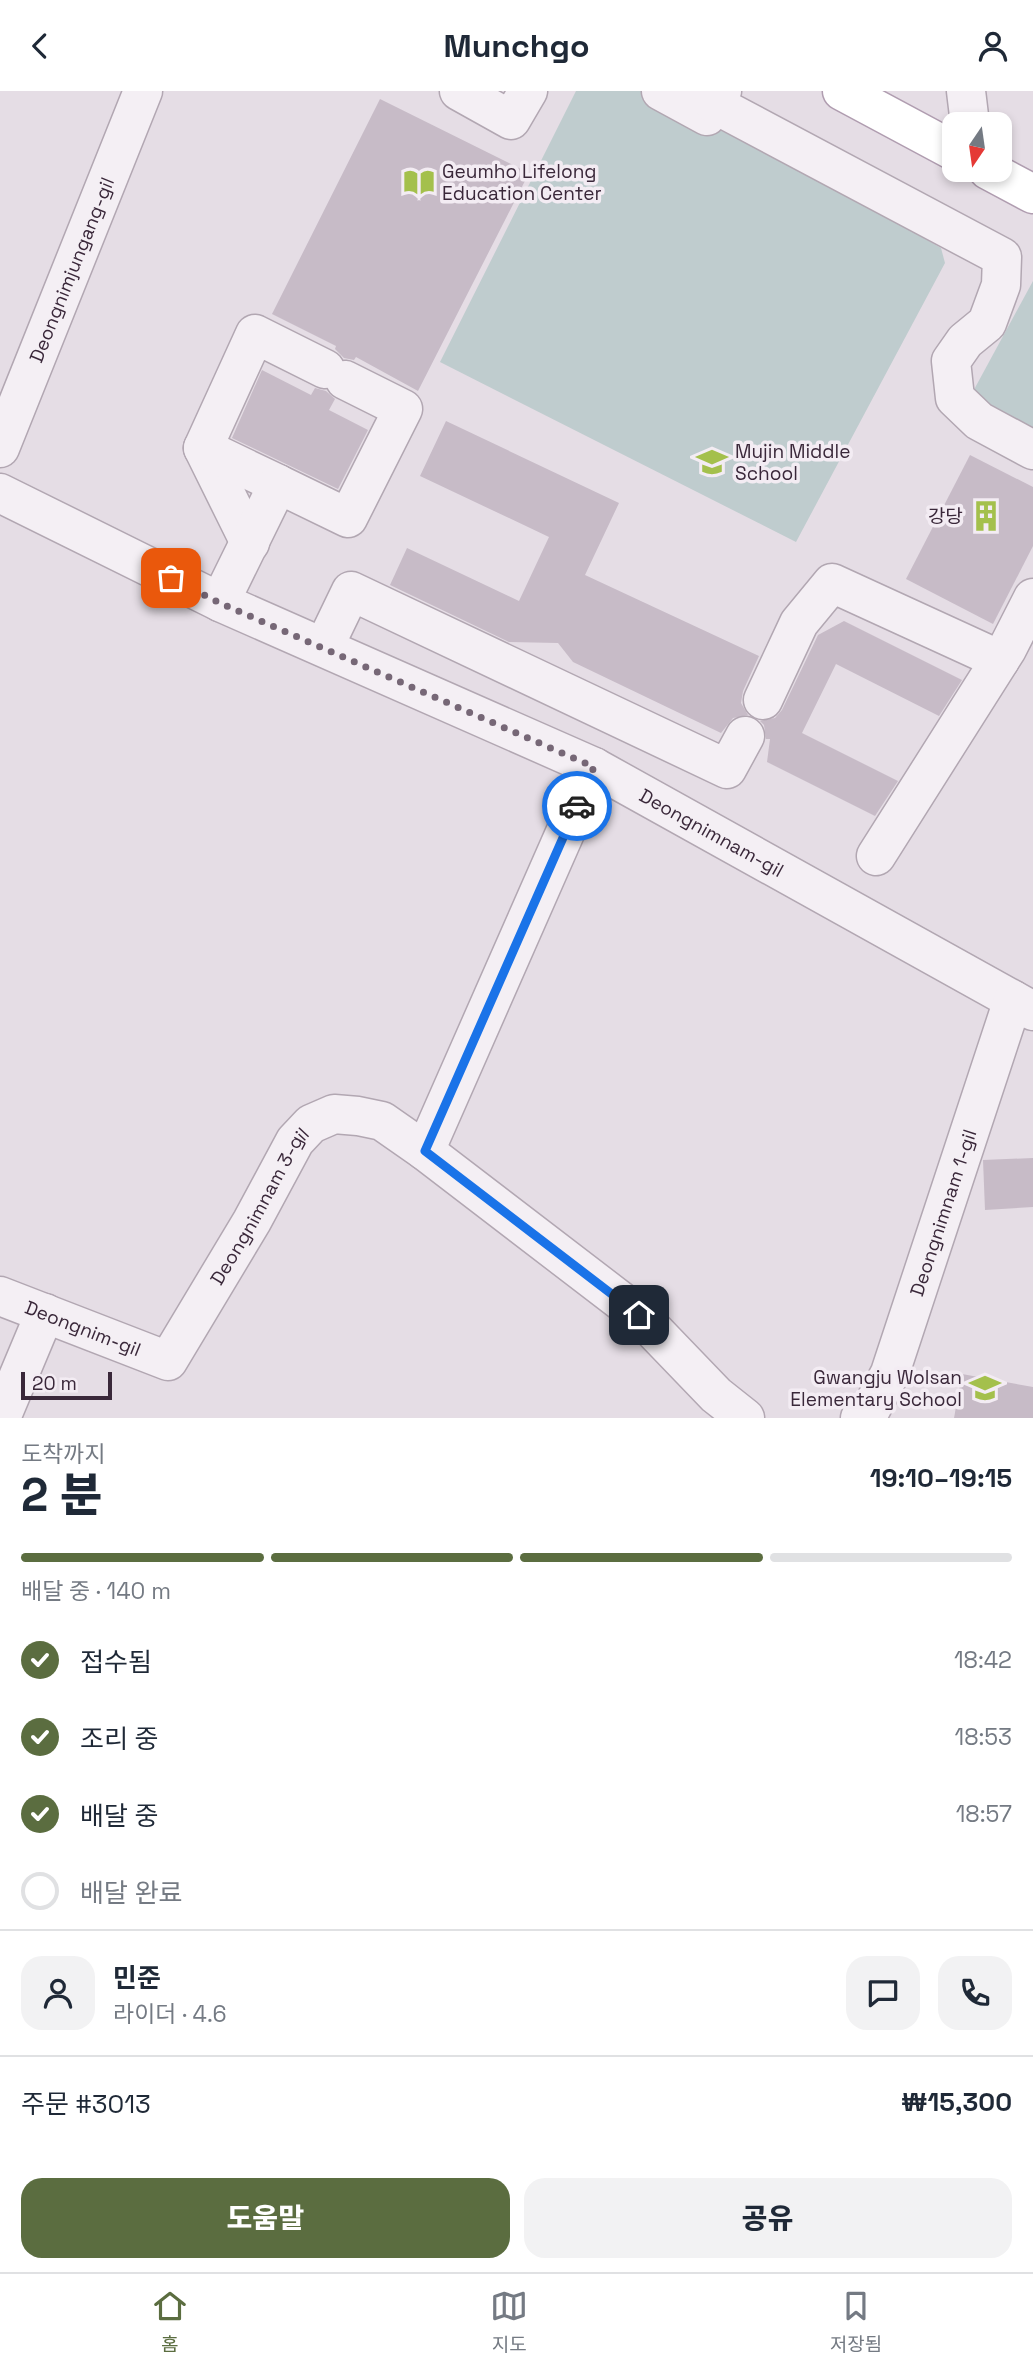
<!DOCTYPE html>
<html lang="ko">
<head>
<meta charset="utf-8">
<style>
	:root { --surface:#fff; --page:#f2f2f3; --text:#1f2937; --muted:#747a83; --line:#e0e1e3; --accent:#5b6d40 }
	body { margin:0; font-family:"Space Grotesk","Noto Sans KR",sans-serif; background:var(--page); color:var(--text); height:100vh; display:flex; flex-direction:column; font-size:26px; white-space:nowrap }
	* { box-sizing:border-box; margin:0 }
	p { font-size:23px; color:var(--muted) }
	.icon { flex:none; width:38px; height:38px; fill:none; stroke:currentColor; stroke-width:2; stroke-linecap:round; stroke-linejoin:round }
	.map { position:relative; height:1327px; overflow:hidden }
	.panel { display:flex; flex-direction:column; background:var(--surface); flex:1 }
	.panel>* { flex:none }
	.needle { width:46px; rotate:193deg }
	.tools { position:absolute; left:942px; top:21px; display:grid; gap:14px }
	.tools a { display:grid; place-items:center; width:70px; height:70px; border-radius:14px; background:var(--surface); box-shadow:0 4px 10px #0003; font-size:35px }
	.scale { position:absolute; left:21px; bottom:18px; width:91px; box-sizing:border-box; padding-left:7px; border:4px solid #3a283a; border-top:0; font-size:19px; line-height:24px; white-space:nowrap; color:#3a283a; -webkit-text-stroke:5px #f3ecf3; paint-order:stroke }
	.pin { position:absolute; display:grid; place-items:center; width:60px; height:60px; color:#fff; margin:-30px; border-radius:14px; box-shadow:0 4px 10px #0006 }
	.courier { position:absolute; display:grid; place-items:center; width:70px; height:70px; margin:-35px; border:5px solid #1a73e8; border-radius:50%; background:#fff; color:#222; box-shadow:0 2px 9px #0007 }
	.summary em { font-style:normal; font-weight:800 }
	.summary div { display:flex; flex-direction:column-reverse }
	.summary { display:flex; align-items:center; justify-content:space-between; height:119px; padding:0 21px }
	h1 { font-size:46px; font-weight:800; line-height:52px }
	.bar { display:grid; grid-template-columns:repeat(4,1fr); gap:10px 7px; align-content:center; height:84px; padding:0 21px }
	.bar i { height:9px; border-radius:5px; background:var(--line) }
	.bar .current { background:var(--accent) }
	.bar p { grid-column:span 4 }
	.line { display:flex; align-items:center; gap:18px; padding:0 21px; border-top:2px solid var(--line) }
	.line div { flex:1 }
	.round { display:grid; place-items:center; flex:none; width:74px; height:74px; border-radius:21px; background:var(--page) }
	ol { padding:0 21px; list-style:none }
	li { display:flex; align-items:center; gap:21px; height:77px }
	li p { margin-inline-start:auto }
	li .icon { padding:7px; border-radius:50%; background:var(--accent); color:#fff; stroke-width:4 }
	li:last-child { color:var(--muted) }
	li i { width:38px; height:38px; border:4px solid var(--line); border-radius:50% }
	.button { display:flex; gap:14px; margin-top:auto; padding:14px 21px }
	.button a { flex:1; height:80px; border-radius:21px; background:var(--accent); color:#fff; font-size:28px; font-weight:800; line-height:80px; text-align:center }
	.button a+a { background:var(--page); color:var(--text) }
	header { display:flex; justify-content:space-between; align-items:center; height:91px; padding:0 21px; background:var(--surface); font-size:32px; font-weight:800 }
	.menu { display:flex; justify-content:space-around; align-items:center; height:98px; border-top:2px solid var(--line); background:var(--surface); font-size:19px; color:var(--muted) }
	.menu a { display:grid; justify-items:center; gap:4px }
	.menu .current { color:var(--accent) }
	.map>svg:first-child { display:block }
</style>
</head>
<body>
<header><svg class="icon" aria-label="back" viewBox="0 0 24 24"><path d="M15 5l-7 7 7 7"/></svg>Munchgo<svg class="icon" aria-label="person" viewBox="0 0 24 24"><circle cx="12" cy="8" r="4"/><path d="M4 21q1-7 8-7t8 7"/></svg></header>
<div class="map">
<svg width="1033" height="1327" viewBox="0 0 1033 1327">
	<rect width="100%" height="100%" fill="#e5dde5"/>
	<g fill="#bfccce">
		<path d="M576,0h70l101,53 11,-2 183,106 4,15 -149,279 -356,-180z"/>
		<path d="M1033,190v150l-63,-34z"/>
	</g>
	<g fill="#c7bbc7">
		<path d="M380,8l149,74 -111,218 -62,-34 -2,3 -10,-2 -9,-9 1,-3 -64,-32z"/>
		<path d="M262,279l49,25 4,-7 11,3 9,8 -6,11 39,20 -30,59 -106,-51z"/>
		<path d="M446,330l173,82 -34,72 174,81 -16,35 -2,12 7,12 -15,3 -12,15 -148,-71 -15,-19 -49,-1 -119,-57 17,-37 112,53 30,-64 -129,-61z"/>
		<path d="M970,364l63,32v59l-40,78 -87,-45z"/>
		<path d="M844,530l118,59 -23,36 -103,-52 -34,69 96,48 -23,35 -108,-54 3,-23h-4l-2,-14 -4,-4 15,-3 7,-8 36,-75z"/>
		<path d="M1033,1067v49l-48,3 -2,-50z"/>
		<path d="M962,1283l71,13v31h-79z"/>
	</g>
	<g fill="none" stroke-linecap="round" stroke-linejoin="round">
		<defs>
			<g id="minor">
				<path d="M459,0l52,29 17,-29"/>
				<path d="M661,0l46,25 7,-12"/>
				<path d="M722,0l-8,13 288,153 -1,28 -14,38 -22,18 -14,20 4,37 24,23 54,29"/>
				<path d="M966,0l4,33"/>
				<path id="s1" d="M0,357l143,-357"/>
				<path d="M203,357l47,95"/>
				<path d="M278,393l-75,-36 52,-114 70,35"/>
				<path id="s2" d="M0,402l220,109 374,165 439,244"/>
				<path d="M220,511l58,-118 70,34 55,-109 -58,-29"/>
				<path d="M324,556l27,-56 376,178 18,-33"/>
				<path d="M763,609l36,-77 33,-40 168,77"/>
				<path d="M876,765l131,-207 26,-51"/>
				<path d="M425,1060l214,164 77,80 29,23"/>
				<path id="s3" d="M0,1205l168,65 84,-140 43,-80 16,-17 23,-10 24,2 24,5 43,30 169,-384"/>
				<path d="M1,1327l44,-105"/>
				<path id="s4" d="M860,1327l10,-7 20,-38 123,-373"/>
			</g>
			<g id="major">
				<path d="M842,0l112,60"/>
				<path d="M988,79l45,24"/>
			</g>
		</defs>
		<use href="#minor" stroke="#b2a7b2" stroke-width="41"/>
		<use href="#major" stroke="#b09db0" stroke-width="41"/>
		<use href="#minor" stroke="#f4eff4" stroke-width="38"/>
		<use href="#major" stroke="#fff" stroke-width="38"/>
	</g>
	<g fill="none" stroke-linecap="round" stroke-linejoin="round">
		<path stroke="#766776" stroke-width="7" stroke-dasharray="0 12.6" d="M171,487l49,25 374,164 -17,39"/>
		<path stroke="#1a73e8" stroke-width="9" d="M577,715l-152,345 214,164"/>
	</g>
	<defs>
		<symbol id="library-bare" viewBox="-9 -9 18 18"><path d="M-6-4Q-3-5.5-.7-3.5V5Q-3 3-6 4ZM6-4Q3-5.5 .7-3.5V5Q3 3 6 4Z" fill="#a4c04c" stroke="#f3ecf3" stroke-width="2.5" paint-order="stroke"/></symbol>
		<symbol id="school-bare" viewBox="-9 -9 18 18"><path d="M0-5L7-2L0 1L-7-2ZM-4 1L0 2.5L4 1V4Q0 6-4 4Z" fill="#a4c04c" stroke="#f3ecf3" stroke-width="2.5" paint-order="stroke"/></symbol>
		<symbol id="building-bare" viewBox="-9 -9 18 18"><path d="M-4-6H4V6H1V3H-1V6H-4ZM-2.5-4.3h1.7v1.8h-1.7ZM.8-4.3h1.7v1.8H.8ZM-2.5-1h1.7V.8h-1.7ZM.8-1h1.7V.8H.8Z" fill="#a4c04c" stroke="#f3ecf3" stroke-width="2.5" paint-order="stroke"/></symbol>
	</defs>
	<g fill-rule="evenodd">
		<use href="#library-bare" x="397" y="69" width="44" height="44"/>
		<use href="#school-bare" x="690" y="349" width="44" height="44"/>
		<use href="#building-bare" x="964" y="403" width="44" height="44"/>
		<use href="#school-bare" x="963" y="1275" width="44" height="44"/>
	</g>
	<g text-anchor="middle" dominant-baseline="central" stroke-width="7" stroke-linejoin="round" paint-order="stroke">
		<g font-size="19" fill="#3a283a" stroke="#f3ecf3" text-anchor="start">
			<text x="442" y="80">Geumho Lifelong<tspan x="442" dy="22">Education Center</tspan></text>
			<text x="735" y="360">Mujin Middle<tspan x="735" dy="22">School</tspan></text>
			<text x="963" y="425" text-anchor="end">강당</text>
			<text x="962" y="1286" text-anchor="end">Gwangju Wolsan<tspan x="962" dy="22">Elementary School</tspan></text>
		</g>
		<g font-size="19" fill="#3a283a" stroke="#f3ecf3">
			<text stroke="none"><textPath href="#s1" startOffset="192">Deongnimjungang-gil</textPath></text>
			<text stroke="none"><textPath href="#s2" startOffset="789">Deongnimnam-gil</textPath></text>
			<text stroke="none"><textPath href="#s3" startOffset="360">Deongnimnam 3-gil</textPath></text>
			<text stroke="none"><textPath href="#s4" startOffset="224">Deongnimnam 1-gil</textPath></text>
			<text stroke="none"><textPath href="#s3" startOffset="89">Deongnim-gil</textPath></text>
		</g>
	</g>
</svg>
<div class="tools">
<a><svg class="needle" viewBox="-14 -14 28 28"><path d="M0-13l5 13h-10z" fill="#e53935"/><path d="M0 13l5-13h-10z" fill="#747a83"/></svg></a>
</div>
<div class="scale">20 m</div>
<div class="pin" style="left:171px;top:487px;background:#ea580c"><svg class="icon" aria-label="bag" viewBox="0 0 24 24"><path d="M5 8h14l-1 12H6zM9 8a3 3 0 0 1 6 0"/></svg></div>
<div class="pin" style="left:639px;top:1224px;background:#1f2937"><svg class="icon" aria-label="home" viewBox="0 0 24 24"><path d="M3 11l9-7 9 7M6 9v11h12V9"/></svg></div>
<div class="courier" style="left:577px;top:715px"><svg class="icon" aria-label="car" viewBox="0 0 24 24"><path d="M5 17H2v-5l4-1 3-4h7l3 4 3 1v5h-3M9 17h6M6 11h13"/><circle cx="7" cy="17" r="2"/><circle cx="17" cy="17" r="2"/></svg></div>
</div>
<section class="panel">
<div class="summary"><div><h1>2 분</h1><p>도착까지</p></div><em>19:10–19:15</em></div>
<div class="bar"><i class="current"></i><i class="current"></i><i class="current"></i><i></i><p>배달 중 · 140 m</p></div>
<ol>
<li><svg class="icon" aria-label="check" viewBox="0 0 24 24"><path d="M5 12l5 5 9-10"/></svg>접수됨<p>18:42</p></li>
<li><svg class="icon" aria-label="check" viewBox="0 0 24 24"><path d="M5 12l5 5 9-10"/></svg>조리 중<p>18:53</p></li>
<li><svg class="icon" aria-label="check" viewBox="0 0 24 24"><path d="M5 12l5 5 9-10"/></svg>배달 중<p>18:57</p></li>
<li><i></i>배달 완료</li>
</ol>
<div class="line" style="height:126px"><a class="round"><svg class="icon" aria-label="person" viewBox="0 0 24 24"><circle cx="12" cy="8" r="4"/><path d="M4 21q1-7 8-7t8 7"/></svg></a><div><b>민준</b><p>라이더 · 4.6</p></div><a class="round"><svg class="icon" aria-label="chat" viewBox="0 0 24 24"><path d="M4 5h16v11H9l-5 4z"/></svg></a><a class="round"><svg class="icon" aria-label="phone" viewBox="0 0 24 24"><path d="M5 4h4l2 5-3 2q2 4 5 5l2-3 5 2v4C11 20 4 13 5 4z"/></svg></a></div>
<div class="line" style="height:91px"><div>주문 #3013</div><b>₩15,300</b></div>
<div class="button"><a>도움말</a><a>공유</a></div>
</section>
<nav class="menu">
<a class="current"><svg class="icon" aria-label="home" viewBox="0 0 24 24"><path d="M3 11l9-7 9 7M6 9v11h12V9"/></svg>홈</a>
<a><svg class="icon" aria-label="map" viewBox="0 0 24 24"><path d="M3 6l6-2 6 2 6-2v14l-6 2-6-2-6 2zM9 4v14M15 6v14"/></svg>지도</a>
<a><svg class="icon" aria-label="saved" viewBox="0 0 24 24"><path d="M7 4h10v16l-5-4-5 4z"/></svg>저장됨</a>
</nav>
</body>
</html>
